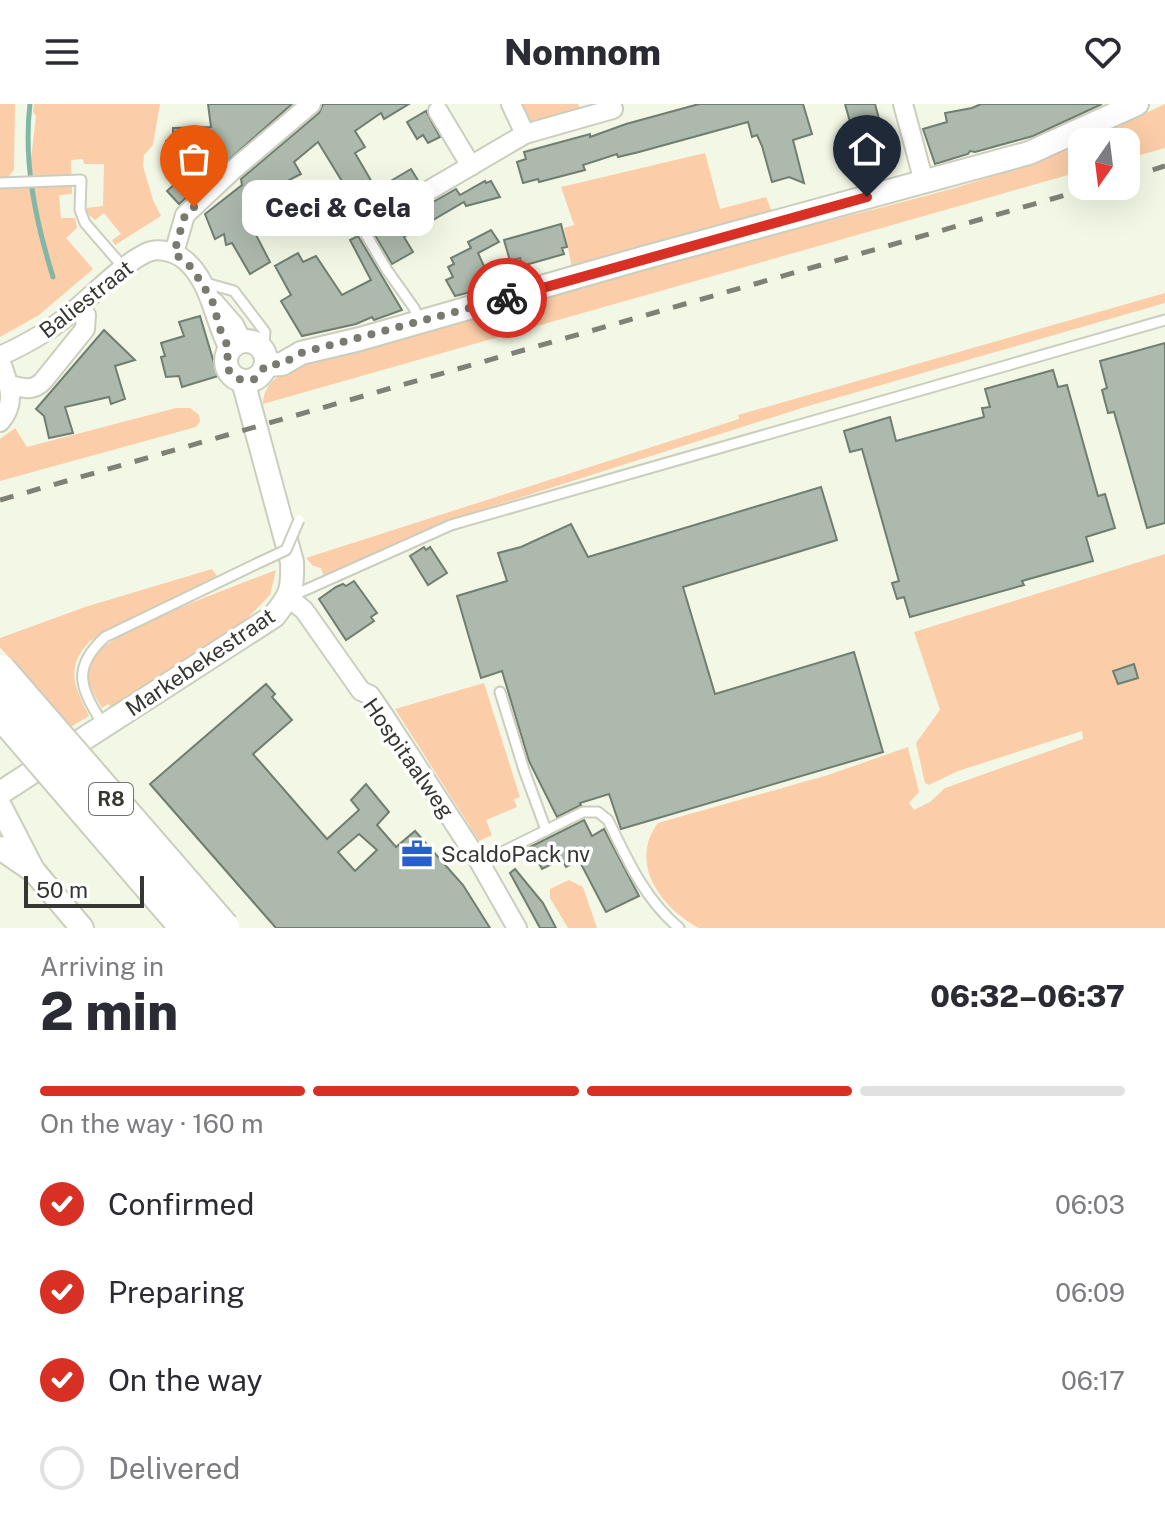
<!DOCTYPE html>
<html lang="en">
<head>
<meta charset="utf-8">
<style>
	:root { --surface:#fff; --page:#f2f2f3; --text:#2b2b33; --muted:#7c7c81; --line:#e1e1e2; --accent:#d93025 }
	body { margin:0; font-family:"Public Sans",sans-serif; background:var(--page); color:var(--text); height:100vh; display:flex; flex-direction:column; font-size:30px; white-space:nowrap }
	* { box-sizing:border-box; margin:0 }
	p { font-size:26px; color:var(--muted) }
	.icon { flex:none; width:44px; height:44px; fill:none; stroke:currentColor; stroke-width:2; stroke-linecap:round; stroke-linejoin:round }
	.map { position:relative; height:824px; overflow:hidden }
	.drawer { display:flex; flex-direction:column; background:var(--surface); flex:1 }
	.drawer>* { flex:none }
	.needle { width:52px; rotate:194deg }
	.buttons { position:absolute; left:1068px; top:24px; display:grid; gap:16px }
	.buttons a { display:grid; place-items:center; width:72px; height:72px; border-radius:16px; background:var(--surface); box-shadow:0 8px 32px #0002; font-size:40px }
	.scale { position:absolute; left:24px; bottom:20px; width:120px; box-sizing:border-box; padding-left:8px; border:4px solid #363730; border-top:0; font-size:22px; line-height:28px; white-space:nowrap; color:#363730; -webkit-text-stroke:6px #fff; paint-order:stroke }
	.pin { position:absolute; display:grid; place-items:center; width:68px; height:68px; color:#fff; margin:-82px -34px; border-radius:50% 50% 50% 0; rotate:-45deg; box-shadow:0 0 8px #0007 }
	.pin .icon { rotate:45deg }
	.courier { position:absolute; display:grid; place-items:center; width:80px; height:80px; margin:-40px; border:6px solid #d93025; border-radius:50%; background:#fff; color:#222; box-shadow:0 2px 10px #0007 }
	.bubble { position:absolute; height:56px; border-radius:16px; background:var(--surface); box-shadow:0 8px 32px #0002; font-size:26px; font-weight:800; line-height:56px; text-align:center }
	.summary em { font-style:normal; font-weight:800 }
	.summary div { display:flex; flex-direction:column-reverse }
	.summary { display:flex; align-items:center; justify-content:space-between; height:136px; padding:0 40px }
	h1 { font-size:52px; font-weight:800; line-height:60px }
	.bar { display:grid; grid-template-columns:repeat(4,1fr); gap:12px 8px; align-content:center; height:96px; padding:0 40px }
	.bar i { height:10px; border-radius:6px; background:var(--line) }
	.bar .active { background:var(--accent) }
	.bar p { grid-column:span 4 }
	ol { padding:0 40px; list-style:none }
	li { display:flex; align-items:center; gap:24px; height:88px }
	li p { margin-inline-start:auto }
	li .icon { padding:8px; border-radius:50%; background:var(--accent); color:#fff; stroke-width:4 }
	li:last-child { color:var(--muted) }
	li i { width:44px; height:44px; border:4px solid var(--line); border-radius:50% }
	header { display:flex; justify-content:space-between; align-items:center; height:104px; padding:0 40px; background:var(--surface); font-size:36px; font-weight:800 }
	.map>svg:first-child { display:block }
</style>
</head>
<body>
<header><svg class="icon" aria-label="menu" viewBox="0 0 24 24"><path d="M4 6h16M4 12h16M4 18h16"/></svg>Nomnom<svg class="icon" aria-label="heart" viewBox="0 0 24 24"><path d="M12 20l-8-8c-3-5 5-10 8-4 3-6 11-1 8 4z"/></svg></header>
<div class="map">
<svg width="1165" height="824" viewBox="0 0 1165 824">
	<rect width="100%" height="100%" fill="#f3f8e6"/>
	<g fill="#fbcda8">
		<path d="M0,0h15l-1,66 -7,8h-7z"/>
		<path d="M34,0h126l-7,41 -9,10 -1,11 10,34 8,16 -46,29 -3,-5 9,-6 -17,-21 -9,7 -8,-7 -1,-5 17,-2 1,-42h-20l-1,-5 -12,1 1,34 -13,1 2,23h14l2,10 -11,10 27,31 -54,46 -39,22v-149h43l-2,-13h-8l-3,-8 6,-51 -3,-4z"/>
		<path d="M522,0h56l3,6 -50,17 -11,-17z"/>
		<path d="M1165,0v44l-39,11v-17h-41z"/>
		<path d="M1082,39v28l-819,233c1,-23 18,-30 37,-39 156,-43 312,-87 468,-129 106,-28 214,-49 314,-93z"/>
		<path d="M705,49l15,56 46,-12 6,15 -200,56 -8,-40 10,-3 -13,-38z"/>
		<path d="M1165,189v10l-360,104 -365,116 -116,53 -3,-8 -8,-2 -7,-8 433,-139 -1,-4z"/>
		<path d="M176,304h14l9,7 1,6 -4,6 -196,54v-42l15,-11 12,19z"/>
		<path d="M1165,450v374h-466c-38,-20 -71,-65 -41,-105l170,-48 80,-28 11,45 -10,11 5,7 16,-8 15,-14 138,-49 -1,-8 -124,40 -29,14 -4,-2 -9,-40 24,-33 -26,-78z"/>
		<path d="M212,465l5,7 -127,65c-26,27 -15,46 -1,75l-20,12 -69,-81v-9l85,-31z"/>
		<path d="M276,466l-6,25 -36,37 -121,77 -5,-5 -6,4c-7,-12 -20,-31 -13,-46 14,-30 152,-78 187,-92z"/>
		<path d="M484,579l36,114 -6,2 3,8 -31,13 6,15 -13,6 -84,-132z"/>
		<path d="M569,776l14,7 14,41h-29l-18,-30v-9z"/>
	</g>
	<g fill="none" stroke-linecap="round" stroke-linejoin="round">
		<path stroke="#82b6a6" stroke-width="5" d="M30,0c-7,59 6,118 23,173"/>
	</g>
	<g fill="#acb9ac" stroke="#707d71" stroke-width="2" fill-rule="evenodd">
		<path d="M208,0h84l-113,100 -12,-13 20,-18 -5,-1 14,-14 -30,-1v-16h7v-13l38,-1z"/>
		<path d="M323,0h86l-25,15 -3,-6 -26,18 10,16 -10,6 21,36 -22,12 -36,-59 -24,20 7,12 -12,6 3,4 -27,22 2,2 -9,7 5,8 -10,6 17,33 -20,12 -18,-31 -6,2 -2,-11 -9,5 -10,-25 37,-29 -1,-6 78,-66z"/>
		<path d="M699,0h104l9,30 -19,6 11,43 -15,-6 -17,5 -10,-36 -5,-11 -5,2 -4,-15 -109,30 -21,5 -1,-3 -34,11 2,5 -46,12 -1,-3 -15,4 -6,-21 9,-3 -2,-7 66,-18v3l36,-13z"/>
		<path d="M845,0h30l14,52 -9,2 2,9 -18,5z"/>
		<path d="M981,0h121l-69,32 -58,16 -5,-1 -2,3 -33,10 -12,-35 24,-7 -2,-9 27,-5z"/>
		<path d="M426,7l14,26 -12,6 -5,-8 -6,4 -10,-17z"/>
		<path d="M411,65l8,13 -35,19 -4,12 7,10h9l60,-34 4,6 25,-14 1,2 5,-2 9,16 -34,9 -2,-4 -60,35 9,15 -21,12 -30,-51 20,-13 1,-7 -6,-4z"/>
		<path d="M561,120l6,23 -5,1 2,6 -42,12 -2,-8 -10,3 -6,-21z"/>
		<path d="M491,126l8,12 -21,11 15,33 -38,10 -9,-16 7,-3 -5,-10 6,-3 -3,-6 20,-10 -3,-6z"/>
		<path d="M358,132l44,74 -28,10 -2,-3 -16,7 -54,12 -21,-35 10,-6 -16,-29 23,-13 5,9 13,-6 26,39 29,-15 -21,-40z"/>
		<path d="M200,212l18,60 -36,11 -3,-11 -13,1 -5,-20 4,-1 -4,-13 23,-7 -5,-14z"/>
		<path d="M104,226l31,30 -20,6 10,33 -14,5 -2,-7 -44,10 8,26 -24,5 -5,-22 -8,-7z"/>
		<path d="M1165,239v180l-18,5 -33,-116 -6,1 -6,-23 5,-2 -7,-27z"/>
		<path d="M1053,266l5,17 9,-2 31,111 7,-2 10,34 -29,9 7,24 -71,20 2,4 -114,32 -6,-20 -7,2 -5,-16 7,-2 -37,-132 -12,3 -6,-21 46,-14 6,24 88,-24 -2,-9 8,-1 -5,-18z"/>
		<path d="M821,383l16,53 -154,47 32,107 139,-42 29,100 -262,77 -12,-35 -29,9 1,2 -24,12 -28,-56 -27,-90 -21,7 -24,-82 50,-15 -9,-28 23,-6 50,-23 17,33z"/>
		<path d="M424,443l2,3 4,-3 17,26 -19,12 -18,-29z"/>
		<path d="M354,477l23,32 -6,4 3,4 -28,19 -27,-41 17,-12 7,-3 3,2z"/>
		<path d="M1134,560l4,14 -20,6 -5,-13z"/>
		<path d="M266,580l9,10 -3,3 20,23 -39,34 74,85 32,-29 -8,-10 15,-16 23,28 -12,13 19,22 19,-16 48,54 27,43h-214l-126,-144zM359,730l18,16 -22,21 -17,-19z"/>
		<path d="M584,716l8,16 12,-7 35,67 -33,16 -27,-52 -13,7 -4,-8 -20,10 -12,-22z"/>
		<path d="M515,765l28,34 13,25h-16l-30,-55z"/>
	</g>
	<g fill="none" stroke-linecap="round" stroke-linejoin="round">
		<defs>
			<g id="service">
				<path d="M0,79l81,-3 -1,30 5,13 39,45"/>
				<path d="M376,92l-24,15 35,59 27,38 6,15"/>
				<path d="M202,178l32,9 31,41 -2,19"/>
				<path d="M292,492l159,-71 714,-205"/>
				<path d="M500,588l24,78 22,60"/>
				<path d="M104,622c-23,-37 -34,-57 1,-89l151,-73"/>
				<path d="M480,759l103,-51h15l10,8c20,41 36,78 71,108"/>
			</g>
			<g id="minor">
				<path d="M511,0l14,30"/>
				<path d="M903,0l21,78"/>
				<path d="M438,7l33,55"/>
				<path d="M392,108l133,-78 88,-25 -3,-5"/>
				<path d="M174,149l11,-38 48,-45 78,-66"/>
				<path d="M214,198l20,23 8,16"/>
				<path d="M0,252c29,-13 55,-28 78,-49 19,-16 45,-43 68,-54 12,-6 30,-1 40,8 25,22 28,60 43,88"/>
				<path d="M0,256c8,23 18,41 0,62"/>
				<path d="M9,281c14,3 24,7 34,-4l42,-52 1,-14 -6,-9"/>
				<path d="M289,494l15,12 57,81 9,4 15,22 95,146 37,65"/>
			</g>
			<g id="tertiary">
				<circle cx="246" cy="257" r="20"/>
				<path d="M266,261l16,-1 19,-11 59,-14 283,-81 386,-105 108,-49"/>
				<path d="M0,689l274,-177c17,-21 19,-27 18,-54l-49,-181"/>
				<path d="M0,702l33,64 49,58"/>
				<path d="M0,744l32,22"/>
			</g>
		</defs>
		<use href="#service" stroke="#cbcebd" stroke-width="13"/>
		<use href="#minor" stroke="#cbcebd" stroke-width="22"/>
		<use href="#tertiary" stroke="#cbcebd" stroke-width="26"/>
		<use href="#service" stroke="#fff" stroke-width="9"/>
		<use href="#minor" stroke="#fff" stroke-width="18"/>
		<use href="#tertiary" stroke="#fff" stroke-width="22"/>
		<g stroke="#7f8176" stroke-width="5" stroke-dasharray="14 14" stroke-linecap="butt">
			<path d="M1126,74l39,-12"/>
			<path d="M0,396l1097,-314"/>
		</g>
		<defs>
			<path id="service-bridge" d="M256,460l30,-14 13,-30"/>
			<g id="motorway-bridge">
				<path d="M0,567l223,257"/>
				<path d="M0,607l187,217"/>
			</g>
		</defs>
		<use href="#service-bridge" stroke="#cbcebd" stroke-width="13" stroke-linecap="butt"/>
		<use href="#motorway-bridge" stroke="#cbcebd" stroke-width="36" stroke-linecap="butt"/>
		<use href="#service-bridge" stroke="#fff" stroke-width="9"/>
		<use href="#motorway-bridge" stroke="#fff" stroke-width="32"/>
	</g>
	<g fill="none" stroke-linecap="round" stroke-linejoin="round">
		<path stroke="#787b70" stroke-width="8" stroke-dasharray="0 14.4" d="M194,103l-9,8 -11,38 18,15 20,32 9,32 8,17 -3,16c6,13 15,18 29,14l11,-14 16,-1 19,-11 206,-55"/>
		<path stroke="#d93025" stroke-width="10" d="M507,194l360,-101"/>
	</g>
	<defs>
		<symbol id="office-bare" viewBox="-9 -9 18 18"><path d="M-6-3h4V-5.5h4V-3h4V5H-6ZM-1-4.5V-3h2v-1.5ZM-6 0V1H6V0Z" fill="#295fcd" stroke="#fff" stroke-width="2.5" paint-order="stroke"/></symbol>
	</defs>
	<g fill-rule="evenodd">
		<use href="#office-bare" x="395" y="728" width="44" height="44"/>
	</g>
	<g text-anchor="middle" dominant-baseline="central" stroke-width="7" stroke-linejoin="round" paint-order="stroke">
		<rect fill="#fff" stroke="#72736e" stroke-width="2" x="89" y="679" width="44" height="32" rx="6"/>
		<g font-size="20" font-weight="bold" fill="#363730">
			<text x="111" y="695">R8</text>
		</g>
		<g font-size="22" fill="#363730" stroke="#fff">
			<text transform="translate(86 195) rotate(-38)">Baliestraat</text>
			<text transform="translate(200 558) rotate(-34)">Markebekestraat</text>
			<text transform="translate(409 654) rotate(55)">Hospitaalweg</text>
		</g>
		<g font-size="22" fill="#363730" stroke="#fff" text-anchor="start">
			<text x="441" y="750">ScaldoPack nv</text>
		</g>
	</g>
</svg>
<div class="buttons">
<a><svg class="needle" viewBox="-14 -14 28 28"><path d="M0-13l5 13h-10z" fill="#e53935"/><path d="M0 13l5-13h-10z" fill="#7c7c81"/></svg></a>
</div>
<div class="scale">50 m</div>
<div class="pin" style="left:194px;top:103px;background:#ea580c"><svg class="icon" aria-label="bag" viewBox="0 0 24 24"><path d="M5 8h14l-1 12H6zM9 8a3 3 0 0 1 6 0"/></svg></div>
<div class="pin" style="left:867px;top:93px;background:#1f2937"><svg class="icon" aria-label="home" viewBox="0 0 24 24"><path d="M3 11l9-7 9 7M6 9v11h12V9"/></svg></div>
<div class="courier" style="left:507px;top:194px"><svg class="icon" aria-label="bike" viewBox="0 0 24 24"><circle cx="6" cy="16" r="4"/><circle cx="18" cy="16" r="4"/><path d="M6 16l4-8h5l3 8M10 8l3 8H6M13 5h3"/></svg></div>
<div class="bubble" style="left:242px;top:76px;width:192px">Ceci &amp; Cela</div>
</div>
<section class="drawer">
<div class="summary"><div><h1>2 min</h1><p>Arriving in</p></div><em>06:32–06:37</em></div>
<div class="bar"><i class="active"></i><i class="active"></i><i class="active"></i><i></i><p>On the way · 160 m</p></div>
<ol>
<li><svg class="icon" aria-label="check" viewBox="0 0 24 24"><path d="M5 12l5 5 9-10"/></svg>Confirmed<p>06:03</p></li>
<li><svg class="icon" aria-label="check" viewBox="0 0 24 24"><path d="M5 12l5 5 9-10"/></svg>Preparing<p>06:09</p></li>
<li><svg class="icon" aria-label="check" viewBox="0 0 24 24"><path d="M5 12l5 5 9-10"/></svg>On the way<p>06:17</p></li>
<li><i></i>Delivered</li>
</ol>
</section>
</body>
</html>
